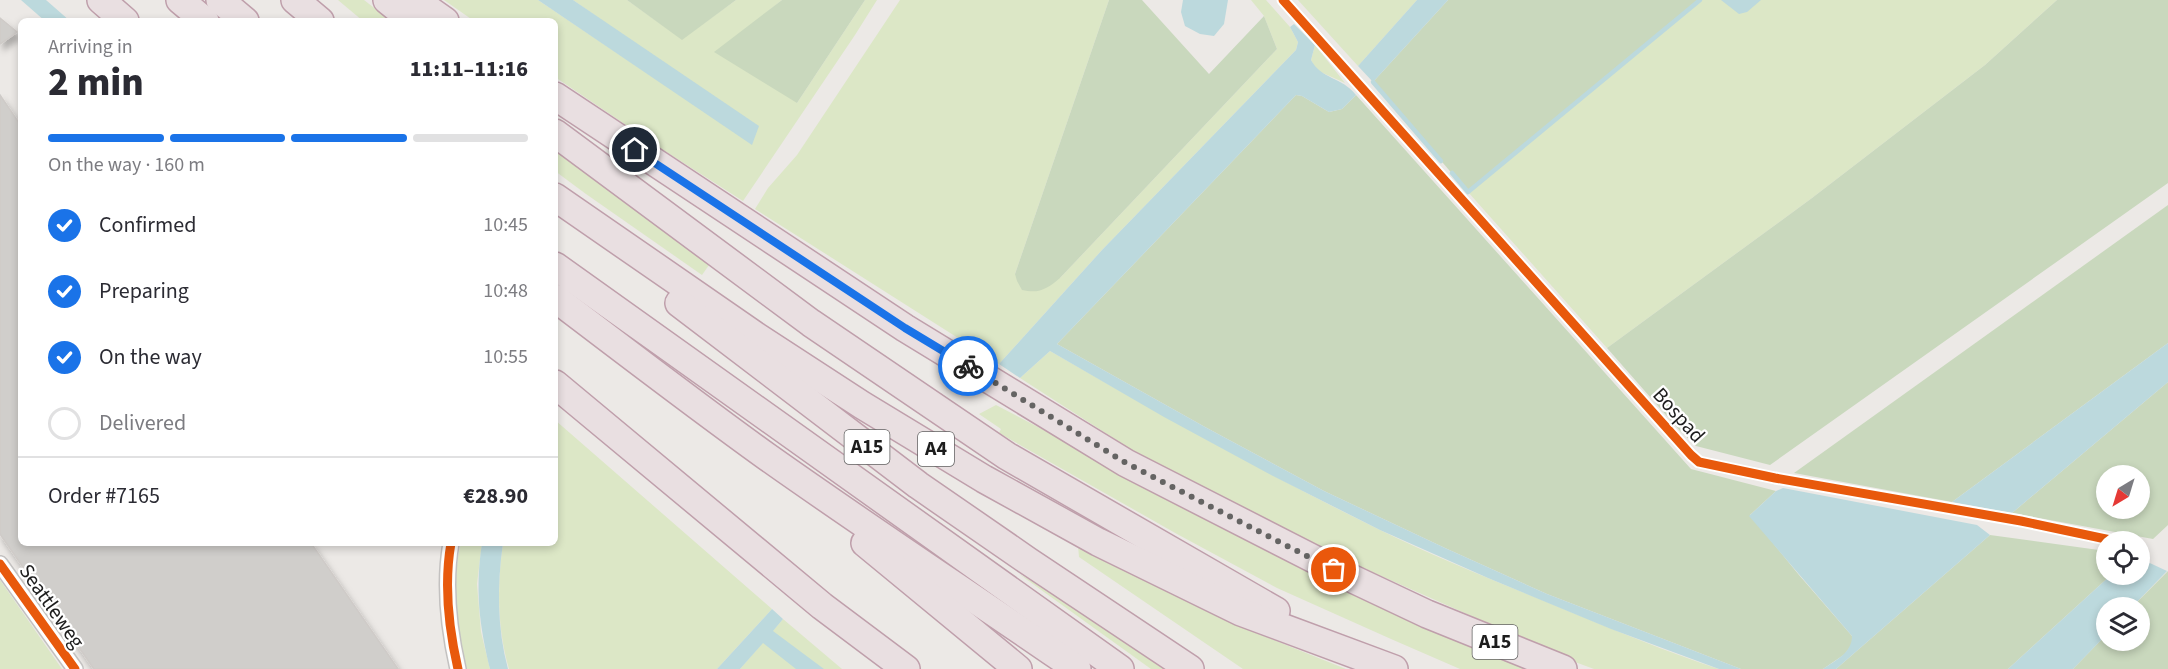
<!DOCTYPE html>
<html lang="en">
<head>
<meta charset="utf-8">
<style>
	:root { --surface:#fff; --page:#f2f2f3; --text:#2b2b33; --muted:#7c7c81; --line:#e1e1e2; --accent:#1a73e8 }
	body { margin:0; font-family:"Source Sans 3",sans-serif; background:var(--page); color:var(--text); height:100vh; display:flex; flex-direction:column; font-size:22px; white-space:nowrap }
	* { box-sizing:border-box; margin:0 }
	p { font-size:20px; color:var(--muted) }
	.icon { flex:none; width:33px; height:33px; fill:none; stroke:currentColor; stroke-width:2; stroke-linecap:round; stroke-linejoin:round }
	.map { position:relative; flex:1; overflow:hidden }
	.details { position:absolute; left:18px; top:18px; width:540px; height:528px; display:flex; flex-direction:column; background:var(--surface); border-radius:9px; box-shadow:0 3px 9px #0003 }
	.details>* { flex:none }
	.needle { width:39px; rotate:218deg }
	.buttons { position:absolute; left:2096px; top:465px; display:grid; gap:12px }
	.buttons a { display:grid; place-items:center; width:54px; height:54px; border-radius:50%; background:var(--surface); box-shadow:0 3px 9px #0003; font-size:30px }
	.pin { position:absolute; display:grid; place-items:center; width:51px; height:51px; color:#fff; margin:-26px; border:3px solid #fff; border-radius:50%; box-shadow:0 2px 6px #0007 }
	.courier { position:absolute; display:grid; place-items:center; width:60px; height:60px; margin:-30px; border:4px solid #1a73e8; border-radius:50%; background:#fff; color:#222; box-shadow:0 2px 8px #0007 }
	.head em { font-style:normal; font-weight:800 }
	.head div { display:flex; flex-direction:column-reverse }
	.head { display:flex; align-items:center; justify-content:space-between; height:102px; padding:0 30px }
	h1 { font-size:39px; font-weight:800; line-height:45px }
	.bar { display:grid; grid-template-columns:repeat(4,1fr); gap:9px 6px; align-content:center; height:72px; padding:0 30px }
	.bar i { height:8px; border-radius:4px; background:var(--line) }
	.bar .on { background:var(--accent) }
	.bar p { grid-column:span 4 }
	.line { display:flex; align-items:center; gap:15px; padding:0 30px; border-top:2px solid var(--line) }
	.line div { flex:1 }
	ol { padding:0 30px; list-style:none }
	li { display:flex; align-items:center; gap:18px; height:66px }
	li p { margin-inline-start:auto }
	li .icon { padding:6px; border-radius:50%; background:var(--accent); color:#fff; stroke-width:4 }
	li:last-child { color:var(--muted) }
	li i { width:33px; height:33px; border:3px solid var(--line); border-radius:50% }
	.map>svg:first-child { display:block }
</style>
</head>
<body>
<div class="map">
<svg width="2168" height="669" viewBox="0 0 2168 669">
	<defs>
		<filter id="shadow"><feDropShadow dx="3.5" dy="6" stdDeviation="3" flood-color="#0004"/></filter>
	</defs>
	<rect width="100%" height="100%" fill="#ece9e6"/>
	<g fill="#dce7c6">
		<path d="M338,0h26l27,21h-28z"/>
		<path d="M444,0h94l143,96 -57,-60 -51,-36h54l55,39 54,-39h46l-15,12 30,91 68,-103h12l-22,35 -112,166 -86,-55 -102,-69v-56h-81z"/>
		<path d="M900,0h209l-94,274 45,4 217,-229 -13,-33 -13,-16h15l24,27 8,15 -2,8 -194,200 -103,114 -244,-155 13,-21 29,-33z"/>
		<path d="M1298,0h119l-59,66z"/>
		<path d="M1700,0h357l-72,65 -173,133 -205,150 -139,-156z"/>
		<path d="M1315,45l30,38 -29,-13 -5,-10z"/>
		<path d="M555,150l154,115 -7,10 -116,-81 -31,-23z"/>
		<path d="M1050,351c108,62 216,123 328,178 61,30 125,55 188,81 51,21 101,42 153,59h-125l-19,-7 -284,-126 -125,-64 -146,-94z"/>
		<path d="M996,405l101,53 439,211h-76l-69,-30 -114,-51 -100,-54 -178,-101 2,-4 -22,-15z"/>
		<path d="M555,420l217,189 -55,60h-208c-12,-41 -12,-84 -6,-126h52z"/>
		<path d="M461,543h21l-5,41 4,48 9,37h-23c-9,-37 -16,-89 -6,-126z"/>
		<path d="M1078,546l171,84 97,39h-103l-164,-112z"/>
		<path d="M1019,574l83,45 75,50h-26z"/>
		<path d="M0,580l62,89h-62z"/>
		<path d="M783,619l59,50h-102z"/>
	</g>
	<g fill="#c9d8bd" fill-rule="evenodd">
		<path d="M627,0h109l-54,40z"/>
		<path d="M782,0h83l-68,103 -83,-51z"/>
		<path d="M1109,0h33l67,74 55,-58 13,33 -217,229c-13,11 -21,16 -38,12l-5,-9 -2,-7z"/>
		<path d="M1448,0h252l-232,192 -95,-110z"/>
		<path d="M2057,0h111v183l-398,282 -74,-19 -16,-15 -73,-83 205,-150 173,-133z"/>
		<path d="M1296,95l6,1 27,16 13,-3 14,-14 335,374 85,22 -26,24 49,60 53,61v8l-7,10 -22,15h-82l-194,-75 -102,-46 -121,-57 -119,-64 -148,-83z"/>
		<path d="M2168,205v138l-216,159 -158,-29z"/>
		<path d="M2168,382v143l-15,14 -141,-26zM2106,476h33v32h-33z"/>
		<path d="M1990,535l116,16v23l5,1 -103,94h-172z"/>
		<path d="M2168,571v98h-95l33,-34v5h33v-32l-7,-1z"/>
	</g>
	<g fill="#bcd9dd">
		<path d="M21,0h25l24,21h-25z"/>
		<path d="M538,0h35l186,126 -7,19z"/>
		<path d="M1183,0h45l-4,24 -10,12 -14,-2 -15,-8 -4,-14z"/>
		<path d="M1417,0h31l-75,82 -15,-16z"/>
		<path d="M1721,0h40l-14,12 -8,2z"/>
		<path d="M1294,24l21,21 -4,15c10,19 31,17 45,35l-14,14 -13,3 -27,-16 -6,-1 -239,249 148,83 119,64 121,57 102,46 194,75h-22l-108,-40 -123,-51 -108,-48 -107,-54 -109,-59 -114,-66 -30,27 -21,-14 103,-114 194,-200 2,-8 -8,-15z"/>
		<path d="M2168,343v39l-156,131 -60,-11z"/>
		<path d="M1783,488l194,37 13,10 -154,134h-13c13,-9 29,-16 29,-33l-103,-120 27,-25z"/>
		<path d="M482,543h21c-6,42 -6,85 5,126h-18c-11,-45 -15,-80 -8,-126z"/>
		<path d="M2139,558l28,13 -35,36 -26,1v27l-33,34h-65l103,-94 28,-1z"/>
		<path d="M772,609l11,10 -10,12 51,38h-28l-33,-26 -23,26h-23z"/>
	</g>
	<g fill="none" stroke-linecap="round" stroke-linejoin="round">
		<g stroke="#bcd9dd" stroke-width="4.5">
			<path d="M1373,82l68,79"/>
			<path d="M1452,173l16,19 232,-192"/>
		</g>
	</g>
	<g fill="#d0cecb" stroke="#cfcbc8" stroke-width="1.5" filter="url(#shadow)">
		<path d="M0,18l17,14 -17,12z"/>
		<path d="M0,95l21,31v417h290l87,126h-304l-94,-135z"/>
	</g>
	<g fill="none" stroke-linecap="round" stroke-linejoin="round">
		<defs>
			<g id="street">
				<path d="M451,543c-7,40 -2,87 7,126"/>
				<path d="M0,564l75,105"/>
			</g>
			<g id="highway">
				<path d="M101,0l24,21"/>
				<path d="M180,0l25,21"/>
				<path d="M220,0l25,21"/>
				<path d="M295,0l25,21"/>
				<path d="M387,0l26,21"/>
				<path d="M415,0l30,21"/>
				<path d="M555,96l350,232 221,135 229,117 72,34 136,55"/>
				<path d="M555,133l256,190 196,133 269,155"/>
				<path d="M555,197l201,139 106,69 122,74 114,63 143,70 153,57"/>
				<path d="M555,266l565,403"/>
				<path d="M555,298c70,53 140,107 211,158 103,73 208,142 311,213"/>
				<path d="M679,303l239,182 110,76 162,108"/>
				<path d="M555,384l267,222 84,63"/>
				<path d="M865,543l153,126"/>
			</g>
		</defs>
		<use href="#street" stroke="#c3c1c0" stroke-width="18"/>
		<use href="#highway" stroke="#bf9fab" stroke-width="30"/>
		<use href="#street" stroke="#fcfcfb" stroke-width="15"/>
		<use href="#highway" stroke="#e9dfe1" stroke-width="27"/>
		<defs>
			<g id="cycleway">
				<path d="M1283,0l408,455 8,7 76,16 246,43 99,21"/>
				<path d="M451,543c-7,40 -2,87 7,126"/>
				<path d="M0,564l75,105"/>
			</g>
		</defs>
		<use href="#cycleway" stroke="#fff" stroke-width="13"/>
		<use href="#cycleway" stroke="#e8590c" stroke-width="9"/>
	</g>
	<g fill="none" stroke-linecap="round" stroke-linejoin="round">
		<path stroke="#656463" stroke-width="6" stroke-dasharray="0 10.8" d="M968,366l158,97 208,107"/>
		<path stroke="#1a73e8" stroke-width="8" d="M635,150l270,178 63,38"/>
	</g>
	<g text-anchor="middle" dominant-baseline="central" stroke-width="4.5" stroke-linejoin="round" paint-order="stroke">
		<g fill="#fff" stroke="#616161" stroke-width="1.5">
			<rect x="844.5" y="430" width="45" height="34" rx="4.5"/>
			<rect x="918" y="432" width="36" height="34" rx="4.5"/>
			<rect x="1472.5" y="625" width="45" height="34" rx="4.5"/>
		</g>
		<g font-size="20" font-weight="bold" fill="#1d1d1d">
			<text x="867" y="447">A15</text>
			<text x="936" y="449">A4</text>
			<text x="1495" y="642">A15</text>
		</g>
		<g font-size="21" fill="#1d1d1d" stroke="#fff">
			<text transform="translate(1679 415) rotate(48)">Bospad</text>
			<text transform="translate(52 606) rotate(55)">Seattleweg</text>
		</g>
	</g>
</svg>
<div class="buttons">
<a><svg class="needle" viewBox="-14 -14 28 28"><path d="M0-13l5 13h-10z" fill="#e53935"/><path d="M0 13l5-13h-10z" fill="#7c7c81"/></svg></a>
<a><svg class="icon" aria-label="locate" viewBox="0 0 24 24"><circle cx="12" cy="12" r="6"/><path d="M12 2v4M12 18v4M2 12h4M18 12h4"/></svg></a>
<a><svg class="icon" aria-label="layers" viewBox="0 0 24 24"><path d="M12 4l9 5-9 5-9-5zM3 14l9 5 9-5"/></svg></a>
</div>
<div class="pin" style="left:1334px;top:570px;background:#ea580c"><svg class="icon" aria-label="bag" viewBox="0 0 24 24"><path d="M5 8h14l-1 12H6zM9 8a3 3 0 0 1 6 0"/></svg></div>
<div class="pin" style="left:635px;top:150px;background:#1f2937"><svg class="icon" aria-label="home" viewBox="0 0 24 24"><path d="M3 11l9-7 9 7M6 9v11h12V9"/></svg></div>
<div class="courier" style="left:968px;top:366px"><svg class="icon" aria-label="bike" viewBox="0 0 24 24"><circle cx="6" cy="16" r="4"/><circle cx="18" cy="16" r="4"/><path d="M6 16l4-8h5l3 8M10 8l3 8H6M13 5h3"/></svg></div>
<section class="details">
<div class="head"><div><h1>2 min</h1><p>Arriving in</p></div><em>11:11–11:16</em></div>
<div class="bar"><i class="on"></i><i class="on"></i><i class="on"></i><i></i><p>On the way · 160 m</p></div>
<ol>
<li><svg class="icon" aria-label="check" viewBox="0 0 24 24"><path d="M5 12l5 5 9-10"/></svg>Confirmed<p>10:45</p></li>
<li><svg class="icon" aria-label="check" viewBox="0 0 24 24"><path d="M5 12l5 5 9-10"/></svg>Preparing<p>10:48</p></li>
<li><svg class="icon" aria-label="check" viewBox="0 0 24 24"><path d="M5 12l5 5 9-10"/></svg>On the way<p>10:55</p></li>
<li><i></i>Delivered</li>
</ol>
<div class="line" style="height:78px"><div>Order #7165</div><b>€28.90</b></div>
</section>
</div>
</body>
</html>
